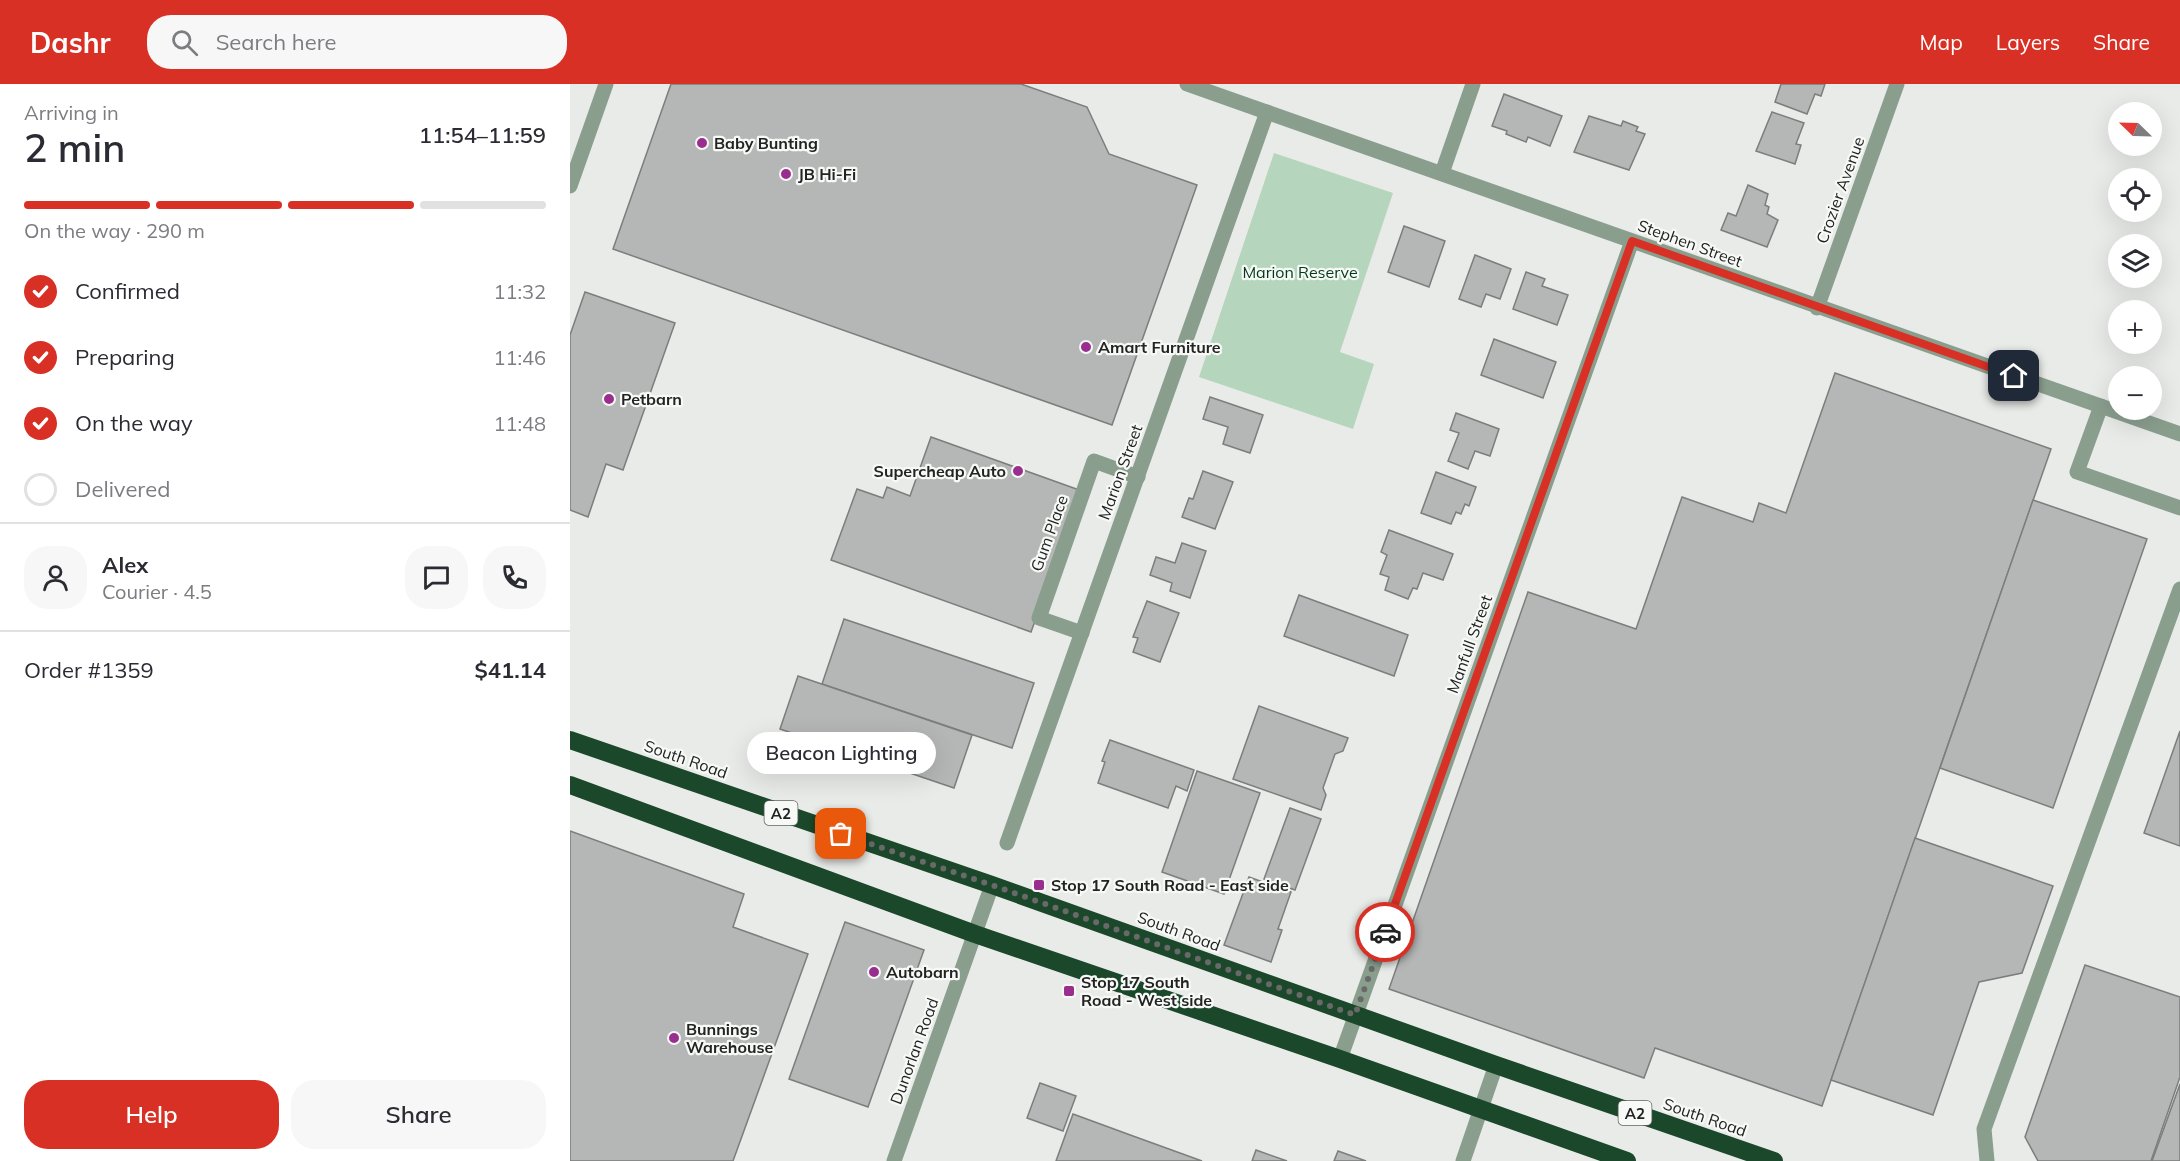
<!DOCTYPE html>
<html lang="en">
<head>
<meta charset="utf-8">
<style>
	:root { --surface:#fff; --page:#f7f7f7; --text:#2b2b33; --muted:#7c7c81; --line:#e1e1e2; --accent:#d93025 }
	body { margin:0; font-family:Mulish,sans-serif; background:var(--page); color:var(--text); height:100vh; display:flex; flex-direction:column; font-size:22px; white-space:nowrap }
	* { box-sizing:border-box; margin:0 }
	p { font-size:20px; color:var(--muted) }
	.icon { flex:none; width:33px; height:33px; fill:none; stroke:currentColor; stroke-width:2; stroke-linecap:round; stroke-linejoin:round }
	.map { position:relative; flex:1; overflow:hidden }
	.details { display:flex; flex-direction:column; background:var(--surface); width:570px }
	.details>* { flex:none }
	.needle { width:39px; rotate:293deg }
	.controls { position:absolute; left:1538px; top:18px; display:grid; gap:12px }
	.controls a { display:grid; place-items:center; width:54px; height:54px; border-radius:50%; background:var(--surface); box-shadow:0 6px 24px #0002; font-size:30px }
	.pin { position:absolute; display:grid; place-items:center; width:51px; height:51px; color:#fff; margin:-26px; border-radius:12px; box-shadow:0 3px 9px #0006 }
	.courier { position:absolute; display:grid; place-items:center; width:60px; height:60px; margin:-30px; border:4px solid #d93025; border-radius:50%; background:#fff; color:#222; box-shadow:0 2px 8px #0007 }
	.bubble { position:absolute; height:42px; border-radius:21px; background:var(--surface); box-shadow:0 6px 24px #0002; font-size:20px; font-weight:600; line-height:42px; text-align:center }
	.summary em { font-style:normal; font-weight:600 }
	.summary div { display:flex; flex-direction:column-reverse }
	.summary { display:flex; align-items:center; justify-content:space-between; height:102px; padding:0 24px }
	h1 { font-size:39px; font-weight:600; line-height:45px }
	.bar { display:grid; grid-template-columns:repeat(4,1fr); gap:9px 6px; align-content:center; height:72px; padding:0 24px }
	.bar i { height:8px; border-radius:4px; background:var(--line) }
	.bar .current { background:var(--accent) }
	.bar p { grid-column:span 4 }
	.line { display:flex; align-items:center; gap:15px; padding:0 24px; border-top:2px solid var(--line) }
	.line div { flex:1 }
	.round { display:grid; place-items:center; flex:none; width:63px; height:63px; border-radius:24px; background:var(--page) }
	ol { padding:0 24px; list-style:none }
	li { display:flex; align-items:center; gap:18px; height:66px }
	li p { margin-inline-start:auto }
	li .icon { padding:6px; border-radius:50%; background:var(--accent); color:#fff; stroke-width:4 }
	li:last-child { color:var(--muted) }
	li i { width:33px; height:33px; border:3px solid var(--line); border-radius:50% }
	.action { display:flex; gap:12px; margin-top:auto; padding:12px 24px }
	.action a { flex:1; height:69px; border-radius:24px; background:var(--accent); color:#fff; font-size:24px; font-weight:600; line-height:69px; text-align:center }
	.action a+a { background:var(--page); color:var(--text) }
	header { display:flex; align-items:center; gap:36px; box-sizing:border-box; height:84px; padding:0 30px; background:var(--accent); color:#fff }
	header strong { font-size:28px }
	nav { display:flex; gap:33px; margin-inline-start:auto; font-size:21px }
	.search { width:420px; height:54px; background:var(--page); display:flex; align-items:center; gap:15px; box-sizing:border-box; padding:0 21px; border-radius:24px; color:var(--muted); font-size:22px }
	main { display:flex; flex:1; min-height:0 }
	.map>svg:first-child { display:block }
</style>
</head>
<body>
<header>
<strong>Dashr</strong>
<div class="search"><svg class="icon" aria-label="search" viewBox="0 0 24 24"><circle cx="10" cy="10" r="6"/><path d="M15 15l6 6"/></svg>Search here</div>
<nav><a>Map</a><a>Layers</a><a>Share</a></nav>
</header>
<main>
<section class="details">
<div class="summary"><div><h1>2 min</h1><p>Arriving in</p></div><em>11:54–11:59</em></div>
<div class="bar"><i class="current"></i><i class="current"></i><i class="current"></i><i></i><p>On the way · 290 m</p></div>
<ol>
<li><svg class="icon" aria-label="check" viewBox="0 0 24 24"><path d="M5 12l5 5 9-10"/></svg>Confirmed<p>11:32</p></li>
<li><svg class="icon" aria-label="check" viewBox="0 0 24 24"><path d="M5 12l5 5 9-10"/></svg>Preparing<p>11:46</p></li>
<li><svg class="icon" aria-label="check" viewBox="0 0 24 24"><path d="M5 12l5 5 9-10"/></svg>On the way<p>11:48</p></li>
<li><i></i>Delivered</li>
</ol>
<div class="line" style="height:108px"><a class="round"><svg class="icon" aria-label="person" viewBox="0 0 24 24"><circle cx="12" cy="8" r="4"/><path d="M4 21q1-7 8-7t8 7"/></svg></a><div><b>Alex</b><p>Courier · 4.5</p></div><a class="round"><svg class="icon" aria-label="chat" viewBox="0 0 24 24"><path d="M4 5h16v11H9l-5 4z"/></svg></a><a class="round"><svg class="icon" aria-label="phone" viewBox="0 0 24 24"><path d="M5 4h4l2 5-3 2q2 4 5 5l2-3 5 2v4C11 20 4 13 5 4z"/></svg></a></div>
<div class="line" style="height:78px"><div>Order #1359</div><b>$41.14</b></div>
<div class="action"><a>Help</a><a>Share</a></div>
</section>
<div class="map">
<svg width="1610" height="1077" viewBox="0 0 1610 1077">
	<rect width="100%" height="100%" fill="#e9ebe9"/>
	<path fill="#b6d5bd" d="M704,69l119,40 -53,159 34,12 -21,65 -154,-52z"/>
	<g fill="#b4b7b5" stroke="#7b7e7c" stroke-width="1.5">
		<path d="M101,0h350l66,23 22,47 88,31 -85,240 -499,-176z"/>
		<path d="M1211,0h44l-4,12 -6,-2 -8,20 -32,-12z"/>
		<path d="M934,10l58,22 -12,30 -22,-9 -2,5 -20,-8 1,-3 -15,-5z"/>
		<path d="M1202,28l32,11 -8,21 5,1 -6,19 -39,-13z"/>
		<path d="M1019,32l32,10 2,-5 15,6 -2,4 9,3 -16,36 -55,-18z"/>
		<path d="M1178,101l20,9 -3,11 4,2 -2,7 11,6 -11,27 -46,-17 7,-17 8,3z"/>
		<path d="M834,142l41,15 -16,46 -41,-15z"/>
		<path d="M905,171l36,14 -11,30 -14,-5 -5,13 -22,-8z"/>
		<path d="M956,188l19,7 -3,7 26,9 -11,30 -44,-16z"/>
		<path d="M15,208l90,31 -52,147 -17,-6 -18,53 -18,-7v-175z"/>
		<path d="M924,255l62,23 -13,36 -62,-23z"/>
		<path d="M1265,289l216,76 -229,657 -167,-58 -11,30 -255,-89 139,-397 108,37 46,-132 71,25 6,-19 27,10z"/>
		<path d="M640,313l53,18 -13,38 -27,-9 5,-17 -25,-8z"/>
		<path d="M886,329l43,16 -9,27 -15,-5 -7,18 -20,-8 11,-28 -9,-3z"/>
		<path d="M361,353l151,54 -51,141 -200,-72 26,-71 26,9 4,-11 23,9z"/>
		<path d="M633,387l30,11 -18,47 -33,-12 7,-19 4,1z"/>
		<path d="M866,388l40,15 -7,19 -4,-2 -4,10 -5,-2 -5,12 -30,-11z"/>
		<path d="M1463,416l114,39 -94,269 -113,-40z"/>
		<path d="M819,446l64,24 -10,26 -20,-7 -6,16 -4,-1 -5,11 -23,-9 4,-13 -9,-3 7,-19 -6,-3z"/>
		<path d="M612,459l24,8 -16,47 -20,-7 2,-8 -22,-8 6,-18 19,6z"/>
		<path d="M729,511l109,40 -14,41 -110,-40z"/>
		<path d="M577,517l32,12 -19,49 -27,-10 5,-14 -5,-1z"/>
		<path d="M274,535l190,64 -22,65 -190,-64z"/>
		<path d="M228,592l174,59 -18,53 -174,-59z"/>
		<path d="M689,622l89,32 -5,13 -8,3 -12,34 3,7 -5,15 -88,-31z"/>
		<path d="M1610,647v115l-36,-13z"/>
		<path d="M540,656l84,30 -7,21 -11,-5 -8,22 -70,-25 7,-21 -3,-1z"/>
		<path d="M627,687l63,22 -36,101 -62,-22z"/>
		<path d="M720,724l31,11 -26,71 -31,-11z"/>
		<path d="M0,747l174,63 -11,33 75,27 -75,207h-163z"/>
		<path d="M1345,754l138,48 -31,87 -43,9 -46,133 -102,-35z"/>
		<path d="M679,793l42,15 -13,37 4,1 -11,32 -47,-17z"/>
		<path d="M275,838l79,28 -56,157 -79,-28z"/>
		<path d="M1515,881l95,32v80l-29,84h-113l-13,-24z"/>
		<path d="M470,999l36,13 -13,35 -36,-13z"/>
		<path d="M1610,1000v77h-28z"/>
		<path d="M503,1030l60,22 69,25h-146z"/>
		<path d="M686,1066l31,11h-35z"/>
		<path d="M768,1067l28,10h-32z"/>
	</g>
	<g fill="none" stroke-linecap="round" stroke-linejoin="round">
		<g stroke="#8a9e8e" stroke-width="15">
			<path d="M617,0l993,350"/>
			<path d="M872,89l31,-89"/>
			<path d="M0,102l36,-102"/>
			<path d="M1247,224l80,-224"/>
			<path d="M1531,322l-24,66 103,36"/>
			<path d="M512,549l-43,-15 55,-157 44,16"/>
			<path d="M437,759l260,-731"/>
			<path d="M770,975l292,-818"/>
			<path d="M324,1077l98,-276"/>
			<path d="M893,1077l33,-96"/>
			<path d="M1417,1077l-3,-32 196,-540"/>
		</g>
		<g stroke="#1b482a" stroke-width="18">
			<path d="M0,656l422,145 504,180 278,96"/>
			<path d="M0,701l405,149 365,125 287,102"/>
		</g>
	</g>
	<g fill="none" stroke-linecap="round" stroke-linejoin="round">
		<path stroke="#686968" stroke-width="6" stroke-dasharray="0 10.8" d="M271,750l151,51 363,130 30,-83"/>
		<path stroke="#d93025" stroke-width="8" d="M815,848l247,-691 382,135"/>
	</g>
	<g fill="#9a2e8f" stroke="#f6f9f6" stroke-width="2">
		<circle cx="132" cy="59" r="6"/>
		<circle cx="216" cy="90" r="6"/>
		<circle cx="516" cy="263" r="6"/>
		<circle cx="39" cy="315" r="6"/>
		<circle cx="448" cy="387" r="6"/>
		<rect x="463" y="795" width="12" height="12" rx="3"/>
		<circle cx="304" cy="888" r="6"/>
		<rect x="493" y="901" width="12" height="12" rx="3"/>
		<circle cx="104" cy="954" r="6"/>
	</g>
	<g text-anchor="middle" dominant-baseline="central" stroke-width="4.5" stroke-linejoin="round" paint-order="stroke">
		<g fill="#f6f9f6" stroke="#626362" stroke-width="1.5">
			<rect x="194.5" y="717" width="33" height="24" rx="4.5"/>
			<rect x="1048.5" y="1017" width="33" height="24" rx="4.5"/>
		</g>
		<g font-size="15" font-weight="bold" fill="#222322">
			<text x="211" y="729">A2</text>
			<text x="1065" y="1029">A2</text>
		</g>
		<g font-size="16" font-weight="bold" fill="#222322" stroke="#f6f9f6" text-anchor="start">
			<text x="144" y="59">Baby Bunting</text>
			<text x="228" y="90">JB Hi-Fi</text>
			<text x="528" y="263">Amart Furniture</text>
			<text x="51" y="315">Petbarn</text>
			<text x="436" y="387" text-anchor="end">Supercheap Auto</text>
			<text x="481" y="801">Stop 17 South Road - East side</text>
			<text x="316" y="888">Autobarn</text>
			<text x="511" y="898">Stop 17 South<tspan x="511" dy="18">Road - West side</tspan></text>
			<text x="116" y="945">Bunnings<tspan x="116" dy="18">Warehouse</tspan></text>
		</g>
		<g font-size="16" fill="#222322" stroke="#f6f9f6">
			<text transform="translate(1270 106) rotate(-70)">Crozier Avenue</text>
			<text transform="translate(1120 159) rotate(20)">Stephen Street</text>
			<text transform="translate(550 388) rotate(-70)">Marion Street</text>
			<text transform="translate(479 449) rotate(-70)">Gum Place</text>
			<text transform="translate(899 560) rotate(-70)">Manfull Street</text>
			<text transform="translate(116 675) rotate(19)">South Road</text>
			<text transform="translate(609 847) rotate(20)">South Road</text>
			<text transform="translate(344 967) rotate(-70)">Dunorlan Road</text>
			<text transform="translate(1135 1033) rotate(19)">South Road</text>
		</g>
		<g font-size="16" fill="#003918" stroke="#f6f9f6">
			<text x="730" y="188">Marion Reserve</text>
		</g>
	</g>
</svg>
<div class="controls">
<a><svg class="needle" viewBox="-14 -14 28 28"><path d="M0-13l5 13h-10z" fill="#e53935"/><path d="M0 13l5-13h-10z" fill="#7c7c81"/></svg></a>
<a><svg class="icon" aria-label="locate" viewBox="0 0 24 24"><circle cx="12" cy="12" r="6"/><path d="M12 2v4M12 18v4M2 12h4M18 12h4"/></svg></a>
<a><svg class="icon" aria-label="layers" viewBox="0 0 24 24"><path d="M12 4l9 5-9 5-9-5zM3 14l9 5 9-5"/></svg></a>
<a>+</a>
<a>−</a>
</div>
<div class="pin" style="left:271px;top:750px;background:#ea580c"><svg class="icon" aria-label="bag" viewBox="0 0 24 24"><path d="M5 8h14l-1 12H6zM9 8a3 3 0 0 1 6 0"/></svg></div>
<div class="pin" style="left:1444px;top:292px;background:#1f2937"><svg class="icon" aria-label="home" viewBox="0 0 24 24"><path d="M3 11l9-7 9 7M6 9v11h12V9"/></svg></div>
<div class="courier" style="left:815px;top:848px"><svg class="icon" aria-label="car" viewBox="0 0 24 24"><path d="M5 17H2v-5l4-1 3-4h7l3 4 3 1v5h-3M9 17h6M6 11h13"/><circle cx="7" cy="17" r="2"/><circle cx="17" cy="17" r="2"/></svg></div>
<div class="bubble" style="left:177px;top:648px;width:189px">Beacon Lighting</div>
</div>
</main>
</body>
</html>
